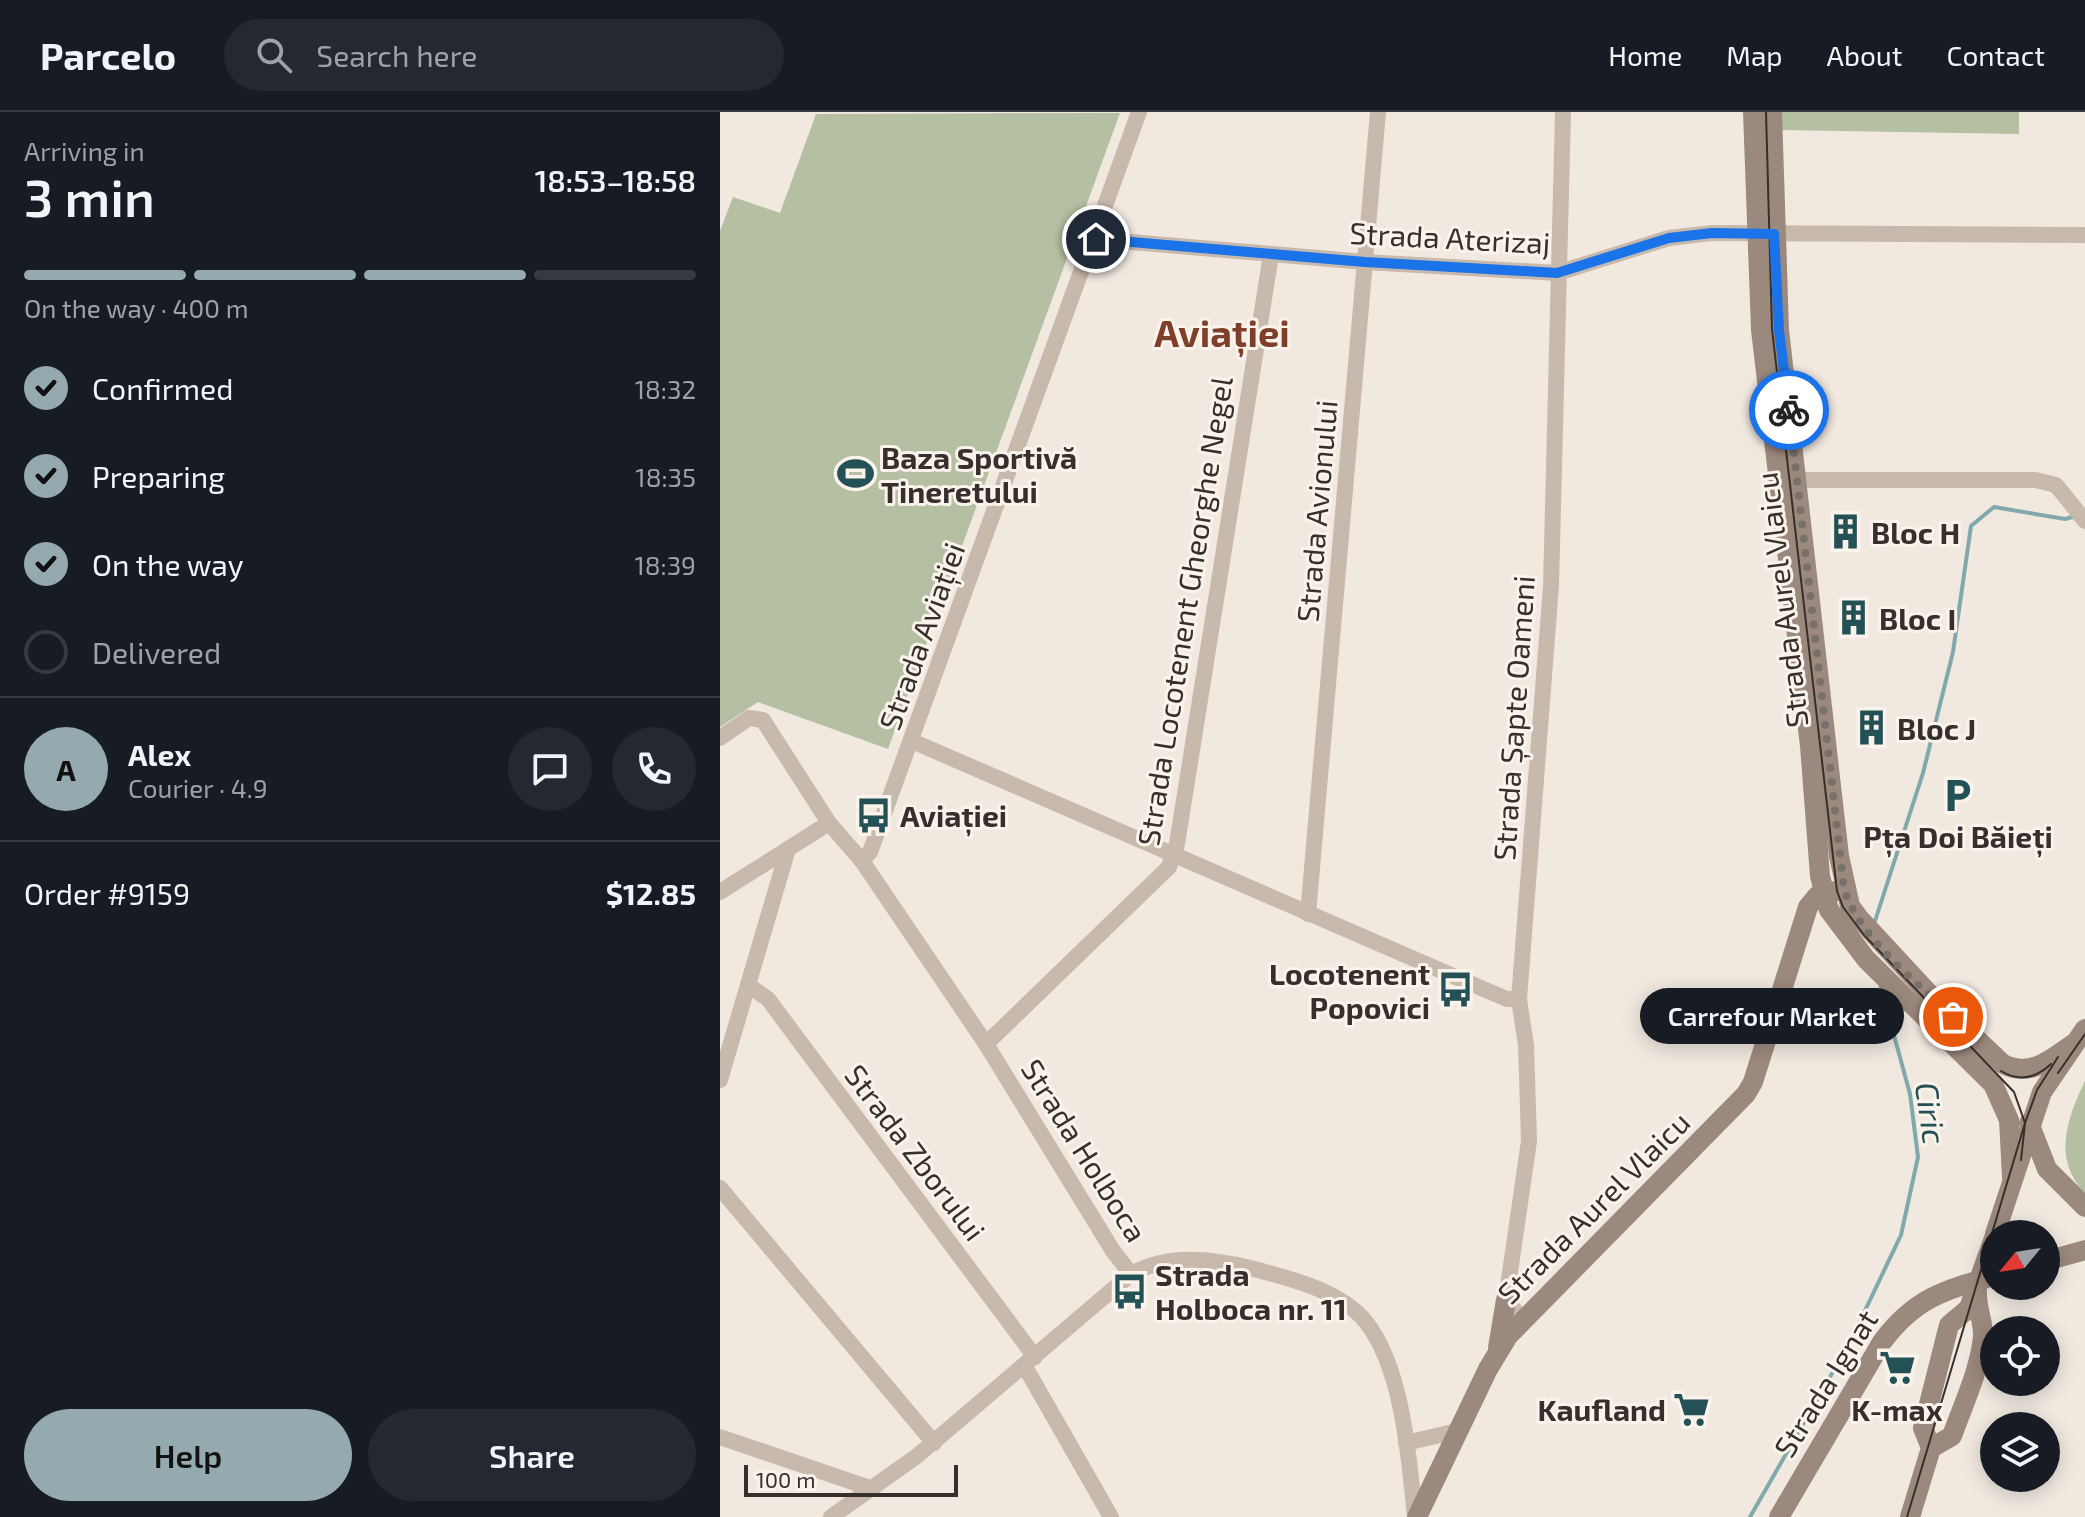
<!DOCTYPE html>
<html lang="en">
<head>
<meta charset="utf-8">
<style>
	:root { --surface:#171b24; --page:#242831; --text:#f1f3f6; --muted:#9ea1a6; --line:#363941; --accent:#95aaae }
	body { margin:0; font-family:"Exo 2",sans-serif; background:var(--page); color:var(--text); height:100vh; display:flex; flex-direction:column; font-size:30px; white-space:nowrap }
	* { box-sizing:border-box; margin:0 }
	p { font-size:26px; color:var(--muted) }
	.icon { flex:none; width:44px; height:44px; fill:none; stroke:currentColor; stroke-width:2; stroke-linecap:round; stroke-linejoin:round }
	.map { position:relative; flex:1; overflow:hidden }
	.drawer { display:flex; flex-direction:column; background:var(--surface); width:720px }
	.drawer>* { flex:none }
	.needle { width:52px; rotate:240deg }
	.controls { position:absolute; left:1260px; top:1108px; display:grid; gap:16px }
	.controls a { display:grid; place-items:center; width:80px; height:80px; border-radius:50%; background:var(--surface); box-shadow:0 4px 20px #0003; font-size:40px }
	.scale { position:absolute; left:24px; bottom:20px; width:214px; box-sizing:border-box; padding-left:8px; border:4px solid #372f2b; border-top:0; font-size:22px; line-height:28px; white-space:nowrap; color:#372f2b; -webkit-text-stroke:6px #f9f3ec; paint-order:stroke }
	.pin { position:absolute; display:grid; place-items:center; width:68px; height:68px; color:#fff; margin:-34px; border:4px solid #fff; border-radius:50%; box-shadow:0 2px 8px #0007 }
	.courier { position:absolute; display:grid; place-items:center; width:80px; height:80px; margin:-40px; border:6px solid #1a73e8; border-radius:50%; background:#fff; color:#222; box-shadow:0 2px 10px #0007 }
	.bubble { position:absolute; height:56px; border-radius:28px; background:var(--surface); box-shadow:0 4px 20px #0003; font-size:26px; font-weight:600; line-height:56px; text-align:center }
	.overview em { font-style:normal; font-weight:600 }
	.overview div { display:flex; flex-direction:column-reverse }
	.overview { display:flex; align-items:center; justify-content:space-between; height:136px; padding:0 24px }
	h1 { font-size:52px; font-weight:600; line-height:60px }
	.bar { display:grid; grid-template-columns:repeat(4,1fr); gap:12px 8px; align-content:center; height:96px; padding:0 24px }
	.bar i { height:10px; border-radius:6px; background:var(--line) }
	.bar .selected { background:var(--accent) }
	.bar p { grid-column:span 4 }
	.line { display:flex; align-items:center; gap:20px; padding:0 24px; border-top:2px solid var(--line) }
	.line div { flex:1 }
	.round { display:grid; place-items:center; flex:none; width:84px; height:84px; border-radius:42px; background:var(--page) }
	ol { padding:0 24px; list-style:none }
	li { display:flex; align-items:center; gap:24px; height:88px }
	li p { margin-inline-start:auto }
	li .icon { padding:8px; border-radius:50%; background:var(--accent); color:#111; stroke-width:4 }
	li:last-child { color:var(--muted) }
	li i { width:44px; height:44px; border:4px solid var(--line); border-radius:50% }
	.primary-button { display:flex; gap:16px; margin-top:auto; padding:16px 24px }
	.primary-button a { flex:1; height:92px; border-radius:48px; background:var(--accent); color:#111; font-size:32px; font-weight:600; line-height:92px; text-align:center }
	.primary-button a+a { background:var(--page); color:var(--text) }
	header { display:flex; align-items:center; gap:48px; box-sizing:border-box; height:112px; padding:0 40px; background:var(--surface); border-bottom:2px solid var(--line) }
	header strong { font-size:38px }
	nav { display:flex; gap:44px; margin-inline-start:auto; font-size:28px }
	.search { width:560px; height:72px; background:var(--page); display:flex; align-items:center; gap:20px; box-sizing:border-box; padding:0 28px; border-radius:44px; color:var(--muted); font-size:30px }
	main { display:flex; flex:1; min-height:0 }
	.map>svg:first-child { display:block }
</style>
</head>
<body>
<header>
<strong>Parcelo</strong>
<div class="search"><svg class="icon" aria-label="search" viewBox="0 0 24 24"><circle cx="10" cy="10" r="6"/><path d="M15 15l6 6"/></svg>Search here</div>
<nav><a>Home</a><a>Map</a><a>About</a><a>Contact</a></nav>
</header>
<main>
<section class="drawer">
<div class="overview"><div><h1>3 min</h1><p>Arriving in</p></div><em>18:53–18:58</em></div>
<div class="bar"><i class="selected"></i><i class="selected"></i><i class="selected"></i><i></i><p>On the way · 400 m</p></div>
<ol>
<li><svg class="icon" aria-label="check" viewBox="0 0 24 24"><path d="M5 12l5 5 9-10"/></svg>Confirmed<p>18:32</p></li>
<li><svg class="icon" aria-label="check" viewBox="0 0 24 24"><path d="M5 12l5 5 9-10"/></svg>Preparing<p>18:35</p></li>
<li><svg class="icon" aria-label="check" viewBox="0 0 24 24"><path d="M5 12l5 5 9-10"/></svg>On the way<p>18:39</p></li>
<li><i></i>Delivered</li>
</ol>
<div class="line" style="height:144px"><b class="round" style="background:var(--accent);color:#111">A</b><div><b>Alex</b><p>Courier · 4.9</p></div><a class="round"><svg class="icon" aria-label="chat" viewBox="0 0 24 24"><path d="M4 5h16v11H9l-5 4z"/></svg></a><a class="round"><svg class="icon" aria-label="phone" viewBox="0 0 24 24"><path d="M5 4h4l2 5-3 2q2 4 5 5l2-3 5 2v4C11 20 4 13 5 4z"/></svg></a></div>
<div class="line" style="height:104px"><div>Order #9159</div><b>$12.85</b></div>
<div class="primary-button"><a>Help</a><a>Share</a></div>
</section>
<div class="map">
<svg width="1365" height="1405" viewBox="0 0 1365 1405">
	<rect width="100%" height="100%" fill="#f1e9e0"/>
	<g fill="#b5bfa1">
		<path d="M1059,0h240v22l-240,-4z"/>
		<path d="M400,1l-232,636 -130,-47 -38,25v-496l13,-34 47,16 36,-99z"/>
		<path d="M1365,969v112c-33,-33 -18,-75 0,-112z"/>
	</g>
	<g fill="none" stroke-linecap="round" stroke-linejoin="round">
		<g stroke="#81a9ab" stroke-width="4">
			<path d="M1154,812l49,-151 30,-121 18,-126 23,-19 71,12 11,-3"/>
			<path d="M1030,1405l100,-175 51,-107 17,-78 -8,-63 -30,-110"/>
		</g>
		<g stroke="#c8b9ad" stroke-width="16">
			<path d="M376,127l269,23 192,11 112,-35 43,-5 373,2"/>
			<path d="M1065,368h251l20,5 29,36"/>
			<path d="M0,626l29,-20 14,2 66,103 33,38 124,183 127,207 18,23"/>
			<path d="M192,629l576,250 19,8h12"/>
			<path d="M142,749l8,-9 269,-740"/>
			<path d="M0,780l109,-69"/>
			<path d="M588,802l70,-802"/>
			<path d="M28,873l20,14 267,358"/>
			<path d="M266,932l183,-177 8,-23 94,-589"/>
			<path d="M0,968l68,-231"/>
			<path d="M0,1076l214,255"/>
			<path d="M802,1207l-16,-19 23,-159 -3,-96 -7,-46 32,-413 12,-474"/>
			<path d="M304,1253l87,152"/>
			<path d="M0,1325l153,52"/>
			<path d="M686,1331l51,-12"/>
			<path d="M111,1405l86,-61 214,-182c37,-20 79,-16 119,-6 38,10 90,22 116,54 37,47 43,137 49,195"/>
		</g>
		<g stroke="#9c897e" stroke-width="20">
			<path d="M1033,0l8,218 49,416 10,130 9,34 37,49 127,125 16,36 3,57"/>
			<path d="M1052,0l7,218 60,526 11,50 8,11 76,82 69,65c28,14 48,-5 70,-20"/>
			<path d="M1309,1011l18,46 38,38"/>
			<path d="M1275,1122l47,-142 43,-63"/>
			<path d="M1326,1149l39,-11"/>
			<path d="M778,1236l8,-48"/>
			<path d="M1211,1336l21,-12c11,-31 28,-67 31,-99 1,-15 -7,-29 -6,-45"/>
			<path d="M697,1405l71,-148 20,-33 238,-242 7,-12 55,-175 9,-11 19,-5"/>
			<path d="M1059,1405l103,-175c32,-43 61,-52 112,-66"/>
			<path d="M1190,1405l21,-69 -8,-20 26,-103 20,-17 25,-70"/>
		</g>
		<g stroke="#372f2b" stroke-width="2">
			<path d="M1046,0l6,217 65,562 6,16 21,28 150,157 11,31 -4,37"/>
			<path d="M1281,959c18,11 35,7 50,-7"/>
			<path d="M1338,961l27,-39"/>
			<path d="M1187,1405l118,-394 12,-33 21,-33"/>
		</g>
	</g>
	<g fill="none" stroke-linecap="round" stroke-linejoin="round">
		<path stroke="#78706a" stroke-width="8" stroke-dasharray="0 14.4" d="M1069,298l55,479c16,50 72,92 109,128"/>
		<path stroke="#1a73e8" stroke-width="10" d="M376,127l269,23 192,11 112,-35 43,-5 62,1 5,96 10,80"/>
	</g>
	<defs>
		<symbol id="stadium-bare" viewBox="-9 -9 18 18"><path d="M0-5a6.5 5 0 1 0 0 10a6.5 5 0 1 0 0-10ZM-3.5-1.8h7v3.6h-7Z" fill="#245155" stroke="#f9f3ec" stroke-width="2.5" paint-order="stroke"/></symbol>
		<symbol id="building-bare" viewBox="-9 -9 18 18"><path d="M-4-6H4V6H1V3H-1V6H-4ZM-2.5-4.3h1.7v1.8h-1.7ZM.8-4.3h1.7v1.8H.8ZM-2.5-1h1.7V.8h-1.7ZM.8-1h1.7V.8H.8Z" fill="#245155" stroke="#f9f3ec" stroke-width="2.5" paint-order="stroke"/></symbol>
		<symbol id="parking-bare" viewBox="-9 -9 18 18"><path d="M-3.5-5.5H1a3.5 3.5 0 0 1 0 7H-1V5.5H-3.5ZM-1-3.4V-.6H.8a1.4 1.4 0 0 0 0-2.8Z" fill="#245155" stroke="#f9f3ec" stroke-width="2.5" paint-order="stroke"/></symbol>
		<symbol id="bus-bare" viewBox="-9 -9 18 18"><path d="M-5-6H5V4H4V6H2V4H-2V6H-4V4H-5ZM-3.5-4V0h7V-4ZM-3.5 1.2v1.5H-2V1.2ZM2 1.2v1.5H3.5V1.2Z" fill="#245155" stroke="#f9f3ec" stroke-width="2.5" paint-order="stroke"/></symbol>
		<symbol id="supermarket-bare" viewBox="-9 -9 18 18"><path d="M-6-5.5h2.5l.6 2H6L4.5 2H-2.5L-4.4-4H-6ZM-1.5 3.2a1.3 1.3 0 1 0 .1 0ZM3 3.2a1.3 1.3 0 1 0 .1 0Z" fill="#245155" stroke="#f9f3ec" stroke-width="2.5" paint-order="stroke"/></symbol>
	</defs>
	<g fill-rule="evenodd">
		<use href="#stadium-bare" x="110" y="336" width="51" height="51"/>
		<use href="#building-bare" x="1100" y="394" width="51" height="51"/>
		<use href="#building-bare" x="1108" y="480" width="51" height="51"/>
		<use href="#building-bare" x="1126" y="590" width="51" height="51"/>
		<use href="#parking-bare" x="1212" y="658" width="51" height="51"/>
		<use href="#bus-bare" x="128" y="678" width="51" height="51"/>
		<use href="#bus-bare" x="710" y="852" width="51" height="51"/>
		<use href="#bus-bare" x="384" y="1154" width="51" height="51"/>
		<use href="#supermarket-bare" x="1152" y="1230" width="51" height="51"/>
		<use href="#supermarket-bare" x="946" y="1272" width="51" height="51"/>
	</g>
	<g text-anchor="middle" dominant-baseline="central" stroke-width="6" stroke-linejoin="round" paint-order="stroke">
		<g font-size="30" fill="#372f2b" stroke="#f9f3ec">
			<text transform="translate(730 125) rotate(3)">Strada Aterizaj</text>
			<text transform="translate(596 399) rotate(-85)">Strada Avionului</text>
			<text transform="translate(1061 488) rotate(-97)">Strada Aurel Vlaicu</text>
			<text transform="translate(464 499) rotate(-81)">Strada Locotenent Gheorghe Negel</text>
			<text transform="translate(201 524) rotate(-70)">Strada Aviației</text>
			<text transform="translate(793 606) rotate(-86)">Strada Șapte Oameni</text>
			<text transform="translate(365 1038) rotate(58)">Strada Holboca</text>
			<text transform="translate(196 1040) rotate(53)">Strada Zborului</text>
			<text transform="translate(873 1095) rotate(-45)">Strada Aurel Vlaicu</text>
			<text transform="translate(1105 1271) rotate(-58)">Strada Ignat</text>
		</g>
		<g font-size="30" font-weight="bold" fill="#372f2b" stroke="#f9f3ec" text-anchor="start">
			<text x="161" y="345">Baza Sportivă<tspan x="161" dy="34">Tineretului</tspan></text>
			<text x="1151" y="420">Bloc H</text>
			<text x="1159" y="506">Bloc I</text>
			<text x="1177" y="616">Bloc J</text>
			<text x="180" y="703">Aviației</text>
			<text x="1238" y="724" text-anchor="middle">Pța Doi Băieți</text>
			<text x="710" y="861" text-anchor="end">Locotenent<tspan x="710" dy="34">Popovici</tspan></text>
			<text x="435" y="1162">Strada<tspan x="435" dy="34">Holboca nr. 11</tspan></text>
			<text x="946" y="1297" text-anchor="end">Kaufland</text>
			<text x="1177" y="1297" text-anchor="middle">K-max</text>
		</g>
		<g font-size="32" font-style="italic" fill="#245155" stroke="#f9f3ec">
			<text transform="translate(1212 1001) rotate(82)">Ciric</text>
		</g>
		<g font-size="38" font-weight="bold" fill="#7e3f2b" stroke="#f9f3ec">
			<text x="502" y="220">Aviației</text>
		</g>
	</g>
</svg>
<div class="controls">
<a><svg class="needle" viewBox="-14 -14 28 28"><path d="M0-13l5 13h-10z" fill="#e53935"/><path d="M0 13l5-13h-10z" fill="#9ea1a6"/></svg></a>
<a><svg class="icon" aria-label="locate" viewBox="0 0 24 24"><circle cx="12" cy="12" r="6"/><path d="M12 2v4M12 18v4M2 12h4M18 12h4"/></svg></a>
<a><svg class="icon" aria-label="layers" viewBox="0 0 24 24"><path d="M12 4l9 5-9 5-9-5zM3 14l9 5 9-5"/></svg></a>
</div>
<div class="scale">100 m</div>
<div class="pin" style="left:1233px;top:905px;background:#ea580c"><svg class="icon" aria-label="bag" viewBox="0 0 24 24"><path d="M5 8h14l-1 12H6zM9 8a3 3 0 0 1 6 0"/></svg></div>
<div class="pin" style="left:376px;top:127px;background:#1f2937"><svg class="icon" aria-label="home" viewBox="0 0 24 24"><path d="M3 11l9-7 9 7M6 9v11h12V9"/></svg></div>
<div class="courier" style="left:1069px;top:298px"><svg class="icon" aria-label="bike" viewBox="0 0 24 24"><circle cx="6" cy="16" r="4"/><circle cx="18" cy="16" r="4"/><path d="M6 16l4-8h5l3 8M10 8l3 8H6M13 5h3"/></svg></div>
<div class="bubble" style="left:920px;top:876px;width:264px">Carrefour Market</div>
</div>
</main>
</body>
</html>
